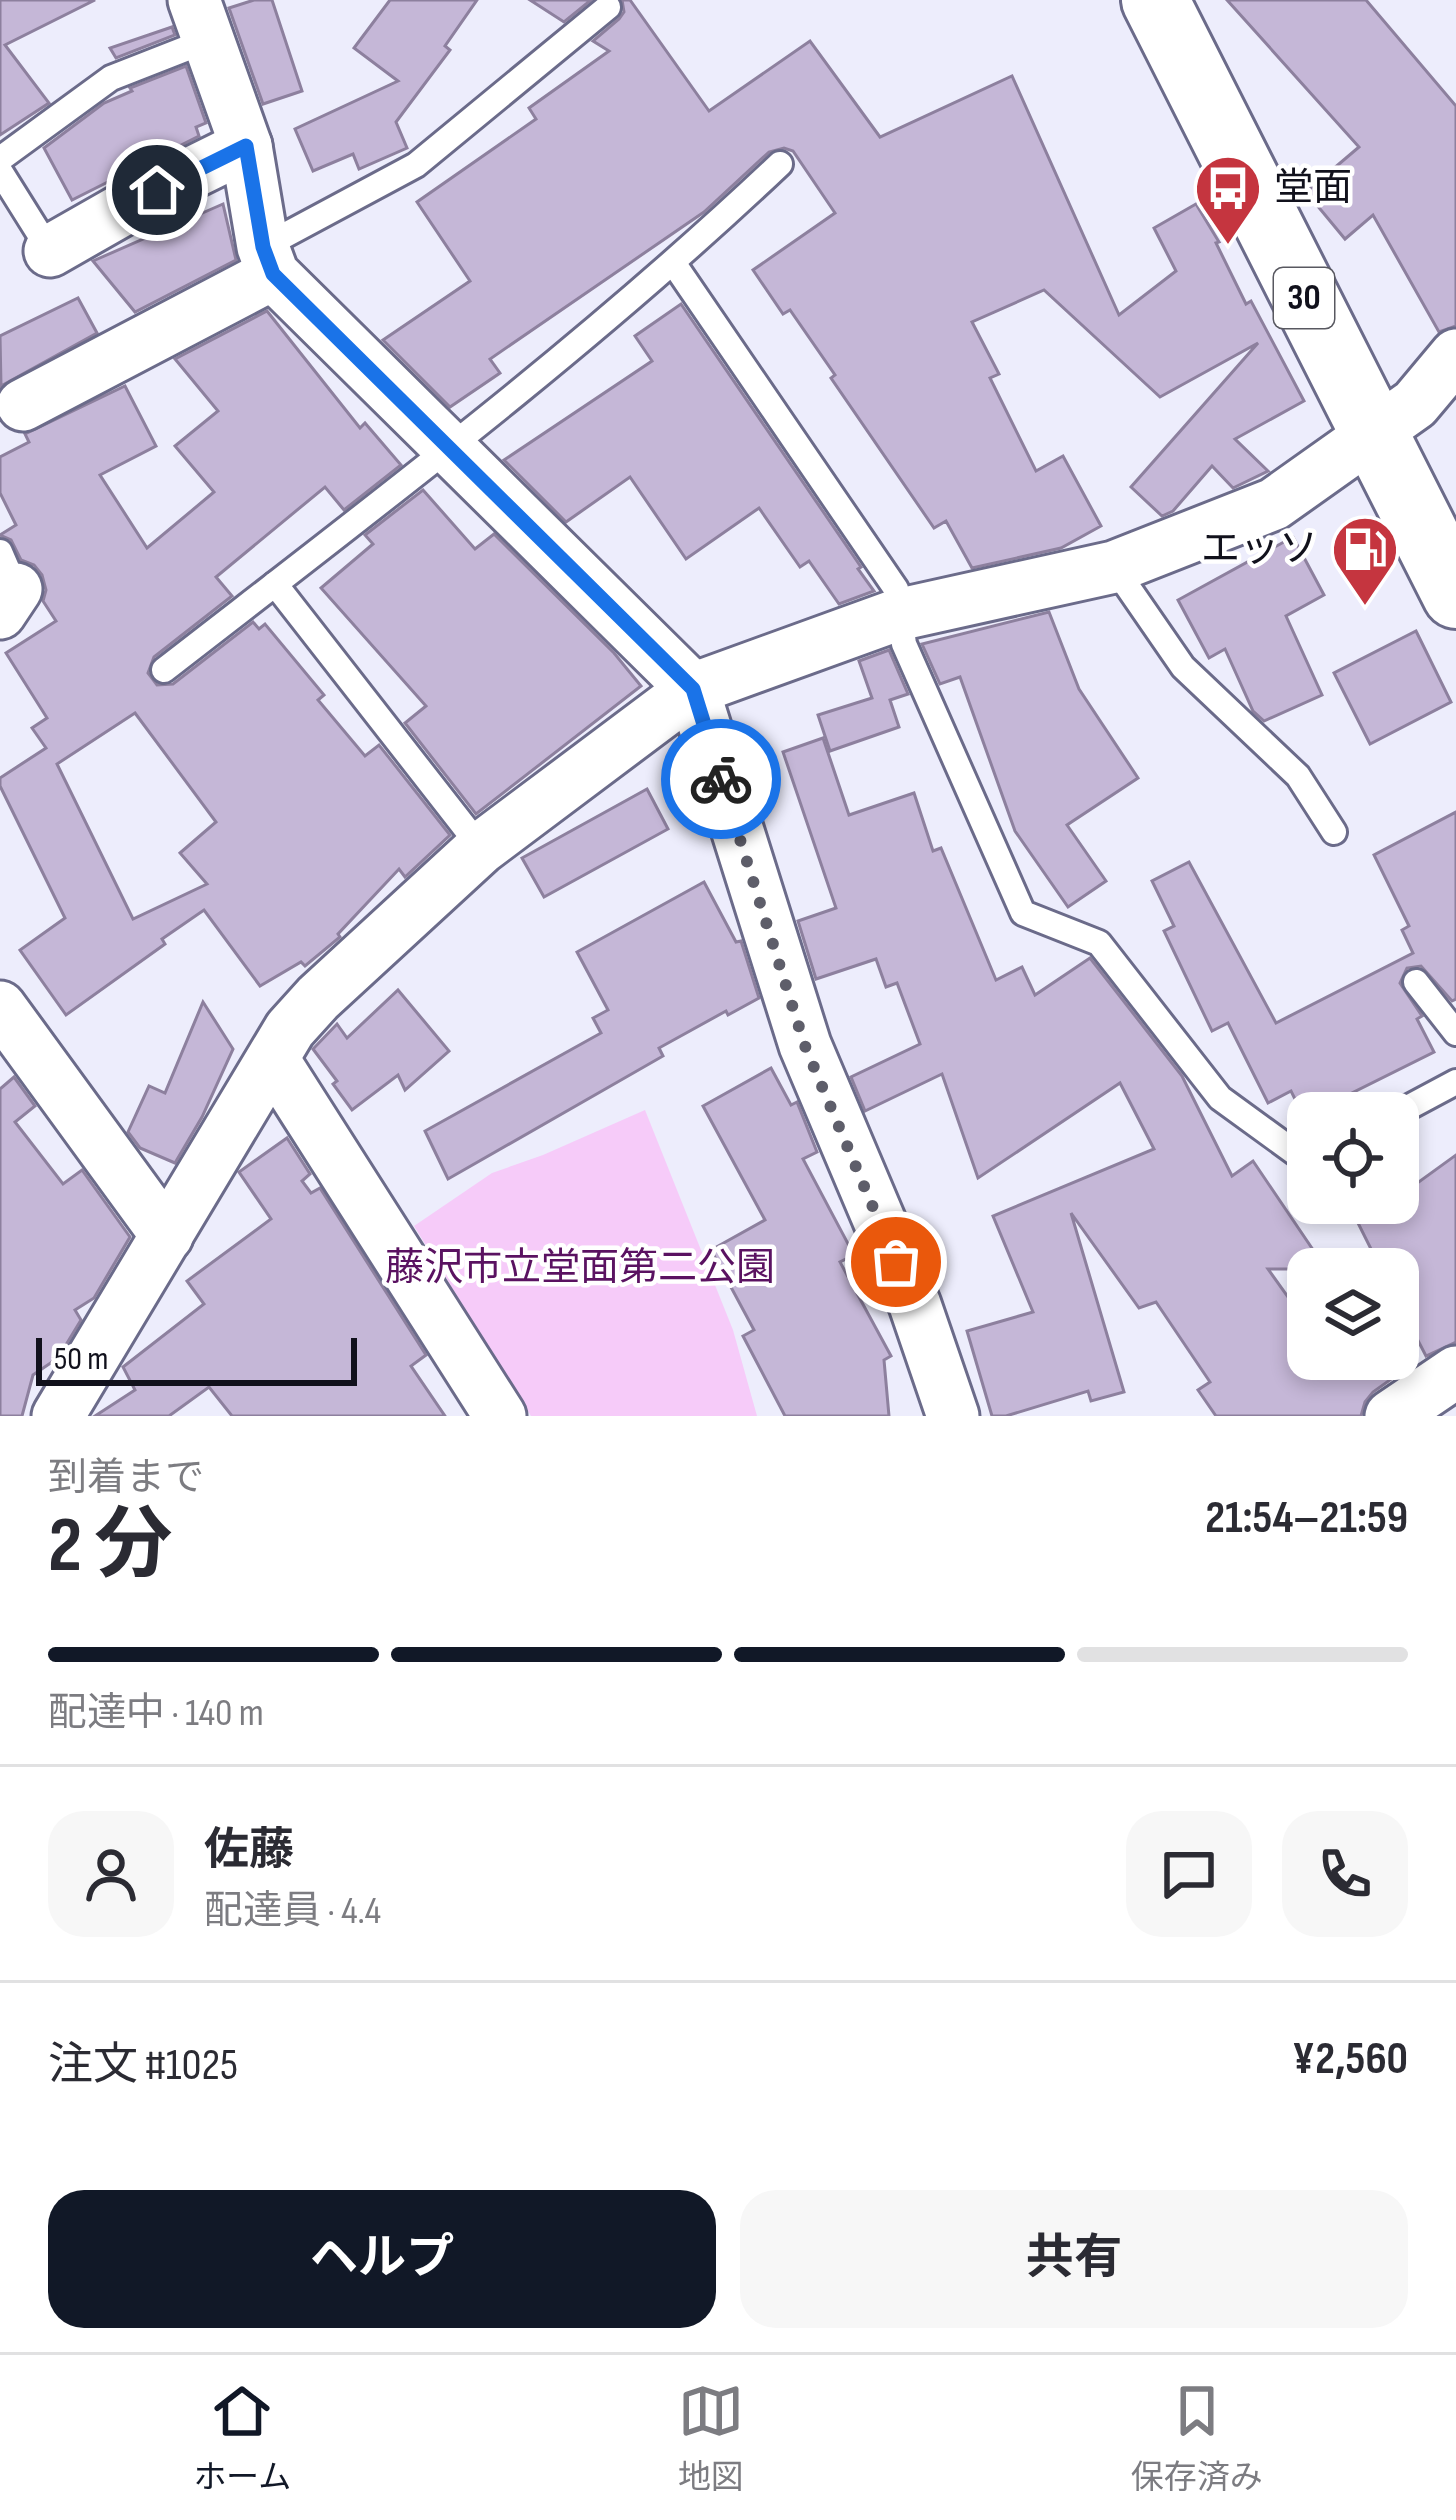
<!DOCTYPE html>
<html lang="ja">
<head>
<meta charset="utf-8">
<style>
	:root { --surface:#fff; --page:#f7f7f7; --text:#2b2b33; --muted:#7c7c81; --line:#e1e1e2; --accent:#111827 }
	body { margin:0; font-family:"Sofia Sans Condensed","Noto Sans JP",sans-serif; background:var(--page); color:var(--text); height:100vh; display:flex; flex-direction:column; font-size:45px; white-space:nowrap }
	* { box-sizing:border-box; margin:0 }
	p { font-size:39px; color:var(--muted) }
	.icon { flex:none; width:66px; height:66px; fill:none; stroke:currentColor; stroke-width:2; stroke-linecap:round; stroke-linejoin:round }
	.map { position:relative; height:1416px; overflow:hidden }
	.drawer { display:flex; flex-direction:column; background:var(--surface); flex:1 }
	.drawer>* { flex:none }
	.tools { position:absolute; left:1287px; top:1092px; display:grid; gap:24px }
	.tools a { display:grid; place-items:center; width:132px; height:132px; border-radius:24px; background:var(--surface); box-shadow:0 6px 18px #0003; font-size:60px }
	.scale { position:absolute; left:36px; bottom:30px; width:321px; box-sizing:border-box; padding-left:12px; border:6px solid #11111c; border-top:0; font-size:33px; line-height:42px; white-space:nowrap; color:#11111c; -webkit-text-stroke:9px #fff; paint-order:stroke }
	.pin { position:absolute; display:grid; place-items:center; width:102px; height:102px; color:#fff; margin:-51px; border:6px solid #fff; border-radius:50%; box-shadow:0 3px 12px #0007 }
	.courier { position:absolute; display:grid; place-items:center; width:120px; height:120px; margin:-60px; border:9px solid #1a73e8; border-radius:50%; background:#fff; color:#222; box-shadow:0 3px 15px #0007 }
	.summary em { font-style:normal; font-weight:700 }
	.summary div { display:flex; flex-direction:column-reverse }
	.summary { display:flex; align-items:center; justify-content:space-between; height:204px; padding:0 48px }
	h1 { font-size:78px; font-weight:700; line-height:90px }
	.bar { display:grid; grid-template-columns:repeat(4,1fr); gap:18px 12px; align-content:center; height:144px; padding:0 48px }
	.bar i { height:15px; border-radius:9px; background:var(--line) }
	.bar .current { background:var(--accent) }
	.bar p { grid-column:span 4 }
	.line { display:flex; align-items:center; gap:30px; padding:0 48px; border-top:3px solid var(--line) }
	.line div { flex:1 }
	.round { display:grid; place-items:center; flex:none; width:126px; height:126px; border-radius:36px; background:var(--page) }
	.button { display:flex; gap:24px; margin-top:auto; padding:24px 48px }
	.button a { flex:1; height:138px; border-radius:36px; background:var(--accent); color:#fff; font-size:48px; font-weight:700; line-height:138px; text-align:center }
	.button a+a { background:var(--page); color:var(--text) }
	.dock { display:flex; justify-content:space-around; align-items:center; height:168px; border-top:3px solid var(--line); background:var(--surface); font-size:33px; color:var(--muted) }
	.dock a { display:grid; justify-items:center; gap:6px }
	.dock .current { color:var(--accent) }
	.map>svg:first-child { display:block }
</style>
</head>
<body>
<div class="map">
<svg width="1456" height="1416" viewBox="0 0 1456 1416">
	<rect width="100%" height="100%" fill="#ededfc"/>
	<path fill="#f6cbf9" d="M645,1110l88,220 24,86h-226l-117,-190 78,-53 51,-18z"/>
	<g fill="#c5b7d7" stroke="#8d809e" stroke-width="3" fill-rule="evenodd">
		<path d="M0,0h95l-90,45 44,58 -49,32z"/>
		<path d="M254,0h18l30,91 -39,13 -34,-96z"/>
		<path d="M390,0h87l-32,46 5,4 -54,72 11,26 -48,21 -6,-15 -40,17 -18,-42 103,-48 -44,-33z"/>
		<path d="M530,0h61l-27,22z"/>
		<path d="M622,0h8l79,111 101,-70 70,96 132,-61 107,239 57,-44 -22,-43 42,-24 23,38 -3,1 30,61 5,-3 53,100 -69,38 33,32 -35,17 -21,-22 -39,45 -11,5 -31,-29 127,-144 -98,54 -116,-107 -72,32 27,52 -9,4 46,93 27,-15 38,70 -40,22 -89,20 -26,-47 -12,7 -103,-150 4,-3 -45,-65 -7,4 -30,-44 82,-57 -42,-62 -9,-3 -15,4 -65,60 -214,147 10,14 -50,34 -67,-67 87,-59 -53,-79 119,-83 -7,-11 80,-57 -16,-10 26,-22 5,-7z"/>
		<path d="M1227,0h139l90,106v220l-17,6 -66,-117 -28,24 -39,-47 53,-45z"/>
		<path d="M172,27l3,8 -59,23 -6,-10z"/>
		<path d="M186,66l20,57 -10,4 3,9 -127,64 -28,-52 60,-45 28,-12 -2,-3z"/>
		<path d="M223,204l13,56 -101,52 -42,-51z"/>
		<path d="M78,298l19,35 -96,53 -1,-50z"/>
		<path d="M681,304l180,263 -3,2 16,22 -35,13 -30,-43 -9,6 -41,-59 -73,51 -56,-82 -64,45 -62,-62 148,-99 -17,-25z"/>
		<path d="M267,311l93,117 5,-5 36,42 -57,45 -19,-23 -109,90 16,19 -78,61 -6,16 9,12 16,-1 80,-62 6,7 6,-5 59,71 -6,5 47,56 14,-11 71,90 -45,42 -6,-8 -61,65 2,3 -35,29 -4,-4 -41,24 -56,-76 -42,29 3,5 -99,71 -46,-65 45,-32 -65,-132v-8l46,-30 -14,-20 15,-10 -41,-65 50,-32 -13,-20 3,-11 -4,-15 -8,-10 -13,-5 -10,-20 -11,-5 16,-10 -16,-32v-36l29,-15 -4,-8 100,-48 31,60 -56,29 47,73 67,-56 -39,-46 43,-35 -43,-52zM135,713l81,109 -36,31 27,31 -74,35 -76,-155z"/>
		<path d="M423,490l52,59 19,-15 120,119 27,33 -165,128 -71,-91 21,-17 -105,-118 52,-44 -8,-9z"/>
		<path d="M1293,537l31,58 -38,21 36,79 -58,26 -11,-10 -28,-62 -16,9 -31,-58z"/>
		<path d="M1049,612l30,77 59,89 -71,47 39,56 -38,26 -53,-76 -55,-154 -20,7 -18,-40z"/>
		<path d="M1416,631l35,71 -81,42 -36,-71z"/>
		<path d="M889,650l19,44 -18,6 9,27 -69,24 -12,-36 54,-17 -13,-37z"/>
		<path d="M823,738l26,77 65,-22 19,58 8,-3 55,132 26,-13 13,28 55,-37 92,118 50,100 21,-15 73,108h-58l40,56v34h78l11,16 -24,17 -8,10 -4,14h-145l-18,-26 12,-8 -54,-80 -17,6 -68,-95 53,179 -33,9 -3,-10 -82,25h-14l-25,-85 66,-19 -40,-96 161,-67 -34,-66 -142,95 -36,-104 -77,37 -14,-34 69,-33 -23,-61 -11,4 -10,-28 -60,20 -18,-58 38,-13 -53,-156z"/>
		<path d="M647,789l21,40 -124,68 -22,-39z"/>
		<path d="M1456,812v187l-4,2 -31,-35 -14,2 -7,15 22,33 -5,3 17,33 -84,42 9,19h-57l-11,-22 -23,12 -40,-80 -16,8 -48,-100 10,-5 -22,-45 37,-19 87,161 137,-70 -11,-23 7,-4 -35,-71z"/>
		<path d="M704,882l32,60 5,-1 18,57 -31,17 -2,-4 -67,37 4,8 -215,123 -23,-48 176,-98 -8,-15 15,-8 -31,-58z"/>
		<path d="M398,990l51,61 -44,39 -7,-15 -46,35 -19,-26 4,-3 -24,-32 24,-25 10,14z"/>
		<path d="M203,1002l30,47 -31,68 -27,46 -35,-15 -12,-16 21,-46 16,7z"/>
		<path d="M771,1068l20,37 6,-3 20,50 -14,7 51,96 -14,7 51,94 -7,4 5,56h-104l-42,-80 11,-6 -43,-80 54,-30 -62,-114z"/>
		<path d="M14,1077l21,29 -20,16 48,62 19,-14 48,67 -36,61 -19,12 6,10 -23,38 -25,17 -11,41h-22v-327z"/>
		<path d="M287,1138l23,36 -8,7 9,12 9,-5 106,167 -15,11 34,50h-213l-23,-29 -40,29h-74l40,-26 -12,-23 81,-63 -17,-23 84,-62 -32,-47z"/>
		<path d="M1456,1155v187l-30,14 -28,-54v-33h-17l-33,-66h50v-6z"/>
	</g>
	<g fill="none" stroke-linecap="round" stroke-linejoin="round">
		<defs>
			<g id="lane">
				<path d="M0,159l111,-81 97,-38"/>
				<path d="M0,171l50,80"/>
				<path d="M263,247l153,-82 192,-158"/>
				<path d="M674,264l222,325 8,55 119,269 76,30 121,155 88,64"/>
				<path d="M0,552l16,37"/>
				<path d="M1114,567l69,100 115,109 36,56"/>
				<path d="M275,584l206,264"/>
				<path d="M164,670c210,-163 423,-323 616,-506"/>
				<path d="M1416,982l40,51"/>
				<path d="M1398,1113l58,-31"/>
			</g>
			<g id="street">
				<path d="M194,0l52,146 17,101 10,27 420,415 112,356 110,260 38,111"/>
				<path d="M50,251l107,-61 89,-44"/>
				<path d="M23,405l250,-131"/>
				<path d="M0,613l16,-24"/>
				<path d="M0,1007l167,229"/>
				<path d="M274,1061l226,355"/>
				<path d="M58,1416l232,-387 28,-31 163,-150 212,-159 204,-74 217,-48 160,-63 141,-100 41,-49"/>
				<path d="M1391,1416l65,-44"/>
			</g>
			<path id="primary" d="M1155,0l301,595"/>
		</defs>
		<use href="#lane" stroke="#6b6b8a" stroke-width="30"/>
		<use href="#street" stroke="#6b6b8a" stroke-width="57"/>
		<use href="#primary" stroke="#6b6b8a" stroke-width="72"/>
		<use href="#lane" stroke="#fff" stroke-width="24"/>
		<use href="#street" stroke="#fff" stroke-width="51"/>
		<use href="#primary" stroke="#fff" stroke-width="66"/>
	</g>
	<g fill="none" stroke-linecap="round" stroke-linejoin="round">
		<path stroke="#5e5e6a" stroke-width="12" stroke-dasharray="0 21.6" d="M721,779l84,267 91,216"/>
		<path stroke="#1a73e8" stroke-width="15" d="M157,190l89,-44 17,101 10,27 420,415 28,90"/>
	</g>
	<defs>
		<symbol id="bus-pin" viewBox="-11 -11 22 30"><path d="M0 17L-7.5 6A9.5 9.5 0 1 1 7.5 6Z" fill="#c5353f" stroke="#fff"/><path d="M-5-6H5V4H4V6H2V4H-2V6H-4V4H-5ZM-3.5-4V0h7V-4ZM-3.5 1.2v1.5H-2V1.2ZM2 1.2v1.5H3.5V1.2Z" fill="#fff"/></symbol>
		<symbol id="fuel-pin" viewBox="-11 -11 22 30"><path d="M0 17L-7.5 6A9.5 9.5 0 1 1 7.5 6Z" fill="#c5353f" stroke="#fff"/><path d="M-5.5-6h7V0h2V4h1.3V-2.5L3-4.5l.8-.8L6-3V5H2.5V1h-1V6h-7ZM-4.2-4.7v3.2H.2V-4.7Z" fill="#fff"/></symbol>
	</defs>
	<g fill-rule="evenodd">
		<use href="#bus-pin" x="1190" y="150" width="76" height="104"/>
		<use href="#fuel-pin" x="1327" y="511" width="76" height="104"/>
	</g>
	<g text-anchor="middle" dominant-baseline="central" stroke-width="9" stroke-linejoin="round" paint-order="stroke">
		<rect fill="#fff" stroke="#585860" stroke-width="3" x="1274" y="268" width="60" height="60" rx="9"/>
		<g font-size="36" font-weight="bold" fill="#11111c">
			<text x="1304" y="298">30</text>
		</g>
		<g font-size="39" fill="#11111c" stroke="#fff" text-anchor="start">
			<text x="1274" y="188">堂面</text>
			<text x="1318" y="549" text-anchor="end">エッソ</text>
		</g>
		<g font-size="39" fill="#5a1261" stroke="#fff">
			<text x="580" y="1268">藤沢市立堂面第二公園</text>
		</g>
	</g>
</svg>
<div class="tools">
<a><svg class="icon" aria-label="locate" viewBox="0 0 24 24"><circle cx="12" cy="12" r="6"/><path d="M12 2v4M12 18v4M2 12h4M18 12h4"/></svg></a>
<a><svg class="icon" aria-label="layers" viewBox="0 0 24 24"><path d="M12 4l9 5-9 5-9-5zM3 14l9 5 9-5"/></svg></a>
</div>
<div class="scale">50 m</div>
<div class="pin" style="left:896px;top:1262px;background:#ea580c"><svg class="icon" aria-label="bag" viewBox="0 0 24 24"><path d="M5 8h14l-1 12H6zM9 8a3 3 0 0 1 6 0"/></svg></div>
<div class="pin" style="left:157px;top:190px;background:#1f2937"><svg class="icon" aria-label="home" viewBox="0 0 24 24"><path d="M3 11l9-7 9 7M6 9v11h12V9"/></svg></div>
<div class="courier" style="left:721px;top:779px"><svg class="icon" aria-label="bike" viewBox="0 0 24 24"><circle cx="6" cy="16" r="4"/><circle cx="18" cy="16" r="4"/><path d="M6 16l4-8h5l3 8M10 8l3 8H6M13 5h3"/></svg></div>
</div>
<section class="drawer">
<div class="summary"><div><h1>2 分</h1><p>到着まで</p></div><em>21:54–21:59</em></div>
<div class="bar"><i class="current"></i><i class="current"></i><i class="current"></i><i></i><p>配達中 · 140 m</p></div>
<div class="line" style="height:216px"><a class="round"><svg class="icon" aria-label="person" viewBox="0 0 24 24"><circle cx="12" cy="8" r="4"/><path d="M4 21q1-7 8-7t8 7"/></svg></a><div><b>佐藤</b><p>配達員 · 4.4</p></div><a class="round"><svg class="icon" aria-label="chat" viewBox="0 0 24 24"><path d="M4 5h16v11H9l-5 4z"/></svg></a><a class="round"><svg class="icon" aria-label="phone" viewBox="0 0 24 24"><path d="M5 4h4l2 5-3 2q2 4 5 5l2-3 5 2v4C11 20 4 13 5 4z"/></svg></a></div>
<div class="line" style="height:156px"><div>注文 #1025</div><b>¥2,560</b></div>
<div class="button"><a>ヘルプ</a><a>共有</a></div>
</section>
<nav class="dock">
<a class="current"><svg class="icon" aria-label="home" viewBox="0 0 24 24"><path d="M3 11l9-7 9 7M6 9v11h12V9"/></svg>ホーム</a>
<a><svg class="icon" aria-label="map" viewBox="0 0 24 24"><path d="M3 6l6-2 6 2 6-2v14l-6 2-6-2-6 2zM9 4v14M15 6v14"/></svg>地図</a>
<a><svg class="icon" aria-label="saved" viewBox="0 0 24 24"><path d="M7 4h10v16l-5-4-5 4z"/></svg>保存済み</a>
</nav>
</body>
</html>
